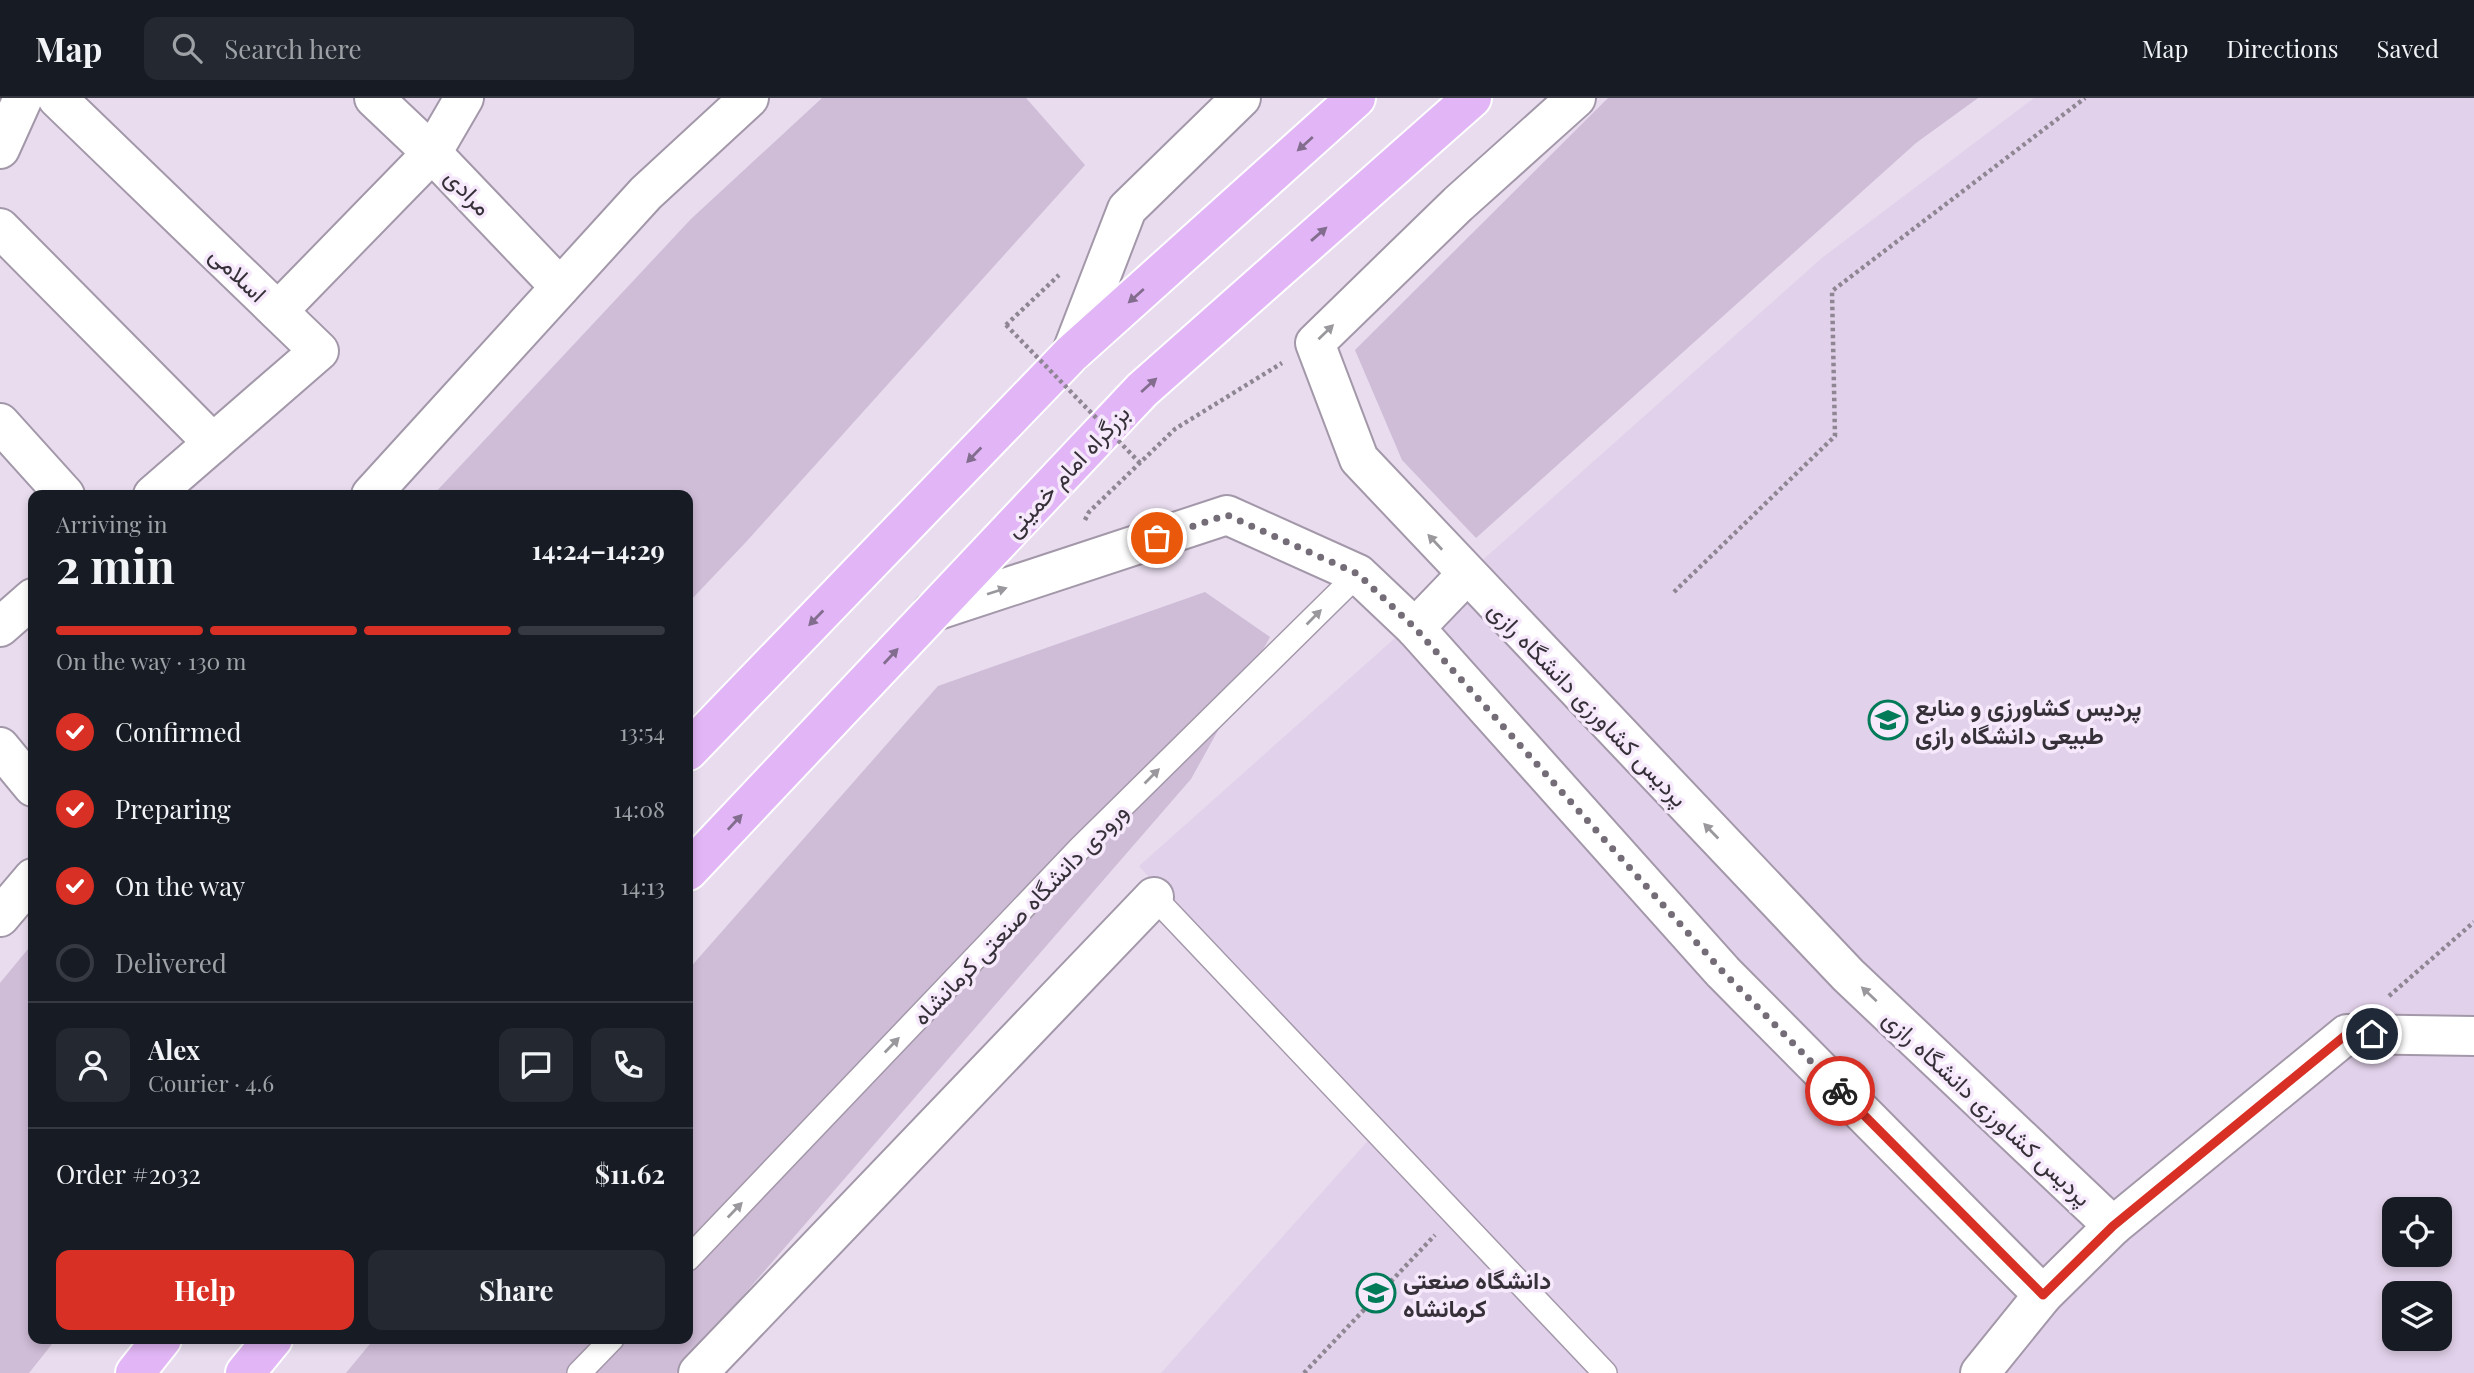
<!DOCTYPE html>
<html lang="en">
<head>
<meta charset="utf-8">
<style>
	:root { --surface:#171b24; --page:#242831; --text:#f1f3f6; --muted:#9ea1a6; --line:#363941; --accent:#d93025 }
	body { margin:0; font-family:"Playfair Display",Vazirmatn,serif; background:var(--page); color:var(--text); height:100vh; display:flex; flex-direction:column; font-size:26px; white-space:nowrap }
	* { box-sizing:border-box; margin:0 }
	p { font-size:23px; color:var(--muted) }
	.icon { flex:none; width:38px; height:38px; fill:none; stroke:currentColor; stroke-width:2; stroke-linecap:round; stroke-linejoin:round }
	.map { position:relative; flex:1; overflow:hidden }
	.sheet { position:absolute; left:28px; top:392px; width:665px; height:854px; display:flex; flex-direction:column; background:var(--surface); border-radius:14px; box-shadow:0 4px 10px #0003 }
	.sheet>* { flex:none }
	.fabs { position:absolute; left:2382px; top:1099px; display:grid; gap:14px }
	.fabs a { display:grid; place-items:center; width:70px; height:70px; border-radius:14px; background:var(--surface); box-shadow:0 4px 10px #0003; font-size:35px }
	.pin { position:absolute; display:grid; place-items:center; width:60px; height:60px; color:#fff; margin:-30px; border:4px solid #fff; border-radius:50%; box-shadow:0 2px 7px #0007 }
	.courier { position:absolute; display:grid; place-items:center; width:70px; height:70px; margin:-35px; border:5px solid #d93025; border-radius:50%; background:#fff; color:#222; box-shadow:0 2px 9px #0007 }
	.overview em { font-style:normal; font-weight:700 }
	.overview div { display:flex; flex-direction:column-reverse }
	.overview { display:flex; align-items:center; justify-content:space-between; height:119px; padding:0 28px }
	h1 { font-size:46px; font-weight:700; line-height:52px }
	.bar { display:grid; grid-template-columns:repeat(4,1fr); gap:10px 7px; align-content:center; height:84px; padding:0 28px }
	.bar i { height:9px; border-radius:5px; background:var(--line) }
	.bar .current { background:var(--accent) }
	.bar p { grid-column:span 4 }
	.line { display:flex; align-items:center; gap:18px; padding:0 28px; border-top:2px solid var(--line) }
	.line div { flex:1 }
	.round { display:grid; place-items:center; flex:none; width:74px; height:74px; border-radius:14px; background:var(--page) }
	ol { padding:0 28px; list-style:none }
	li { display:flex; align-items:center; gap:21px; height:77px }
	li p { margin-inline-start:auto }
	li .icon { padding:7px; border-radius:50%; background:var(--accent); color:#fff; stroke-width:4 }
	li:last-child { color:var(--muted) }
	li i { width:38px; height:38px; border:4px solid var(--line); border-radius:50% }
	.action { display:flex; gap:14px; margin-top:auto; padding:14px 28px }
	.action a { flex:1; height:80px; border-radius:14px; background:var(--accent); color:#fff; font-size:28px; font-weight:700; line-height:80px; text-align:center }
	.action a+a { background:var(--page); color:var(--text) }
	header { display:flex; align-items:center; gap:42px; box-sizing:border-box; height:98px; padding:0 35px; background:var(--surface); border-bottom:2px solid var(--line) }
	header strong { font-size:33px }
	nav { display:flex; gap:38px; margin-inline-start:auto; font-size:24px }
	.search { width:490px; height:63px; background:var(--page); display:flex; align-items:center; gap:18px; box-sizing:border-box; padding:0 24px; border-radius:14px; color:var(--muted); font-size:26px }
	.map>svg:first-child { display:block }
</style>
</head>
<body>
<header>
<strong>Map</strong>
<div class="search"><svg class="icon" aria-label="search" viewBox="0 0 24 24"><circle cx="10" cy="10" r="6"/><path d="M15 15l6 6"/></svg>Search here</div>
<nav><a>Map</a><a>Directions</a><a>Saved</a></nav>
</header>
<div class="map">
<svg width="2474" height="1275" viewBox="0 0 2474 1275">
	<rect width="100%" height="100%" fill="#e8dcee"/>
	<path fill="#e2d1ea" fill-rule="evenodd" d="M2034,0h440v1275h-1313l212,-238 -234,-269 684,-609zM2394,1111h46v46h-46zM2394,1195h46v46h-46z"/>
	<g fill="#cfbcd7">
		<path d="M822,0h204l59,67 -339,377 -58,61v-108h-255l258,-276z"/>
		<path d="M1608,0h370l-62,45 -440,395 -74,-78 -47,-110z"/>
		<path d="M1205,494l65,45 -79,142 -515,594h-330l28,-34h314v-369l250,-284z"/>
		<path d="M33,845v396h23l-27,34h-29v-390z"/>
	</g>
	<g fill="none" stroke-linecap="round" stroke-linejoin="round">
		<defs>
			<g id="service">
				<path d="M1154,799l451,476"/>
				<path d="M688,1161l392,-411 278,-274"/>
				<path d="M579,1275l33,-34"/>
			</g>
			<g id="minor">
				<path d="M57,0l262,253 -166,144"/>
				<path d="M374,0l58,55 128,134"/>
				<path d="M1576,0l-118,106 -143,139 44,116 489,516 265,251 -70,69 -63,78"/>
				<path d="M0,130l213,215"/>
				<path d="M278,213l154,-158 32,-55"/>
				<path d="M0,325l65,72"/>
				<path d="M371,397l275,-302 103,-95"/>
				<path d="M932,514l295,-97 131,59 57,54 308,344 320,323"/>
				<path d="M0,529l33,-29"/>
				<path d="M1415,530l51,-53"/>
				<path d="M0,649l33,40"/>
				<path d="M0,819l33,-39"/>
				<path d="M2113,1128l234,-192 127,2"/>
				<path d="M698,1275l456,-476"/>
			</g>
			<g id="tertiary">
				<path d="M0,51l23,-51"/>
				<path d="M1071,256l56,-145 114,-111"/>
			</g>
			<g id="trunk">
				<path d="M688,653l383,-397 285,-256"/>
				<path d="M688,773l454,-481 330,-292"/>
				<path d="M135,1275l27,-34"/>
				<path d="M245,1275l28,-34"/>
			</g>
		</defs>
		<use href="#service" stroke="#a398a9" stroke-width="26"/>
		<use href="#minor" stroke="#a398a9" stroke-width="42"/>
		<use href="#tertiary" stroke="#a398a9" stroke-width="42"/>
		<use href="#trunk" stroke="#fff" stroke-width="42"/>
		<g stroke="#8f8693" stroke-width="4.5" stroke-dasharray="3.5 3.5" stroke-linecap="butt">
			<path d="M1006,227l53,-50"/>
			<path d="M1085,422l4,-8 86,-83 107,-66"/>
			<path d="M1674,494l161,-156 -3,-145 253,-193"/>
			<path d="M2389,898l85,-74"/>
			<path d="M1304,1275l131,-138"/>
		</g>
		<use href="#service" stroke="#fff" stroke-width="23"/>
		<use href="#minor" stroke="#fff" stroke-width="38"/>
		<use href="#tertiary" stroke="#fff" stroke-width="38"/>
		<use href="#trunk" stroke="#e2b6f6" stroke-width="38"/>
		<path stroke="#8f8693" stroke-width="4.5" stroke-dasharray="3.5 3.5" stroke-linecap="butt" d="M1006,227l134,138"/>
	</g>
	<defs><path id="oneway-solid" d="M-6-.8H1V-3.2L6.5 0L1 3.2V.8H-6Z" transform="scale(1.75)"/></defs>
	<g fill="#836d8e">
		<use href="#oneway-solid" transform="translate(1305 46) rotate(138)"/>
		<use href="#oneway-solid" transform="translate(1319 136) rotate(-41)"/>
		<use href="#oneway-solid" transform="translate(1136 198) rotate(138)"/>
		<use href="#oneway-solid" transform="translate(1149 287) rotate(-42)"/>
		<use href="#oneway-solid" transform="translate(974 357) rotate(134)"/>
		<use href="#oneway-solid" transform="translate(816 520) rotate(134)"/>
		<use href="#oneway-solid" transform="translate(891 558) rotate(-47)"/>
		<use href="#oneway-solid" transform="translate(735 724) rotate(-47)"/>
	</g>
	<g fill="#9a989c">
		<use href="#oneway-solid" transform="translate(1326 234) rotate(-44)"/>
		<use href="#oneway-solid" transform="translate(1435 444) rotate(-133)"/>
		<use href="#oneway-solid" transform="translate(997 493) rotate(-18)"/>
		<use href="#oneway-solid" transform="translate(1314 519) rotate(-45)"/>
		<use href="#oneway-solid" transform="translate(1152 678) rotate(-45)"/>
		<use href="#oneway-solid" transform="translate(1711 733) rotate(-134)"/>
		<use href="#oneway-solid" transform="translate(1869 896) rotate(-137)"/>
		<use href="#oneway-solid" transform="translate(892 947) rotate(-46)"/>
		<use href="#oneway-solid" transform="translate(735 1112) rotate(-46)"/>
	</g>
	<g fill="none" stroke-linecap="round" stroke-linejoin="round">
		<path stroke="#746d78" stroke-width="7" stroke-dasharray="0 12.6" d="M1157,440l70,-23 131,59 57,54 308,344 117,119"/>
		<path stroke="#d93025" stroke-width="9" d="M1840,993l203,204 70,-69 234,-192h25"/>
	</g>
	<defs>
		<symbol id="university-ring" viewBox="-11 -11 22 22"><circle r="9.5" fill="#f6e9fc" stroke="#037b59" stroke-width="1.5"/><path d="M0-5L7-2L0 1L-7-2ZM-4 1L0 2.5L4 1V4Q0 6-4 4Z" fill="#037b59"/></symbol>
	</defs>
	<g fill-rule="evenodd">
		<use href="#university-ring" x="1866" y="600" width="44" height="44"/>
		<use href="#university-ring" x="1354" y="1173" width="44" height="44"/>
	</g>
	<g text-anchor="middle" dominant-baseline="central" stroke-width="7" stroke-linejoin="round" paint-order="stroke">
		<g font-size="24" fill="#363138" stroke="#f6e9fc">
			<text transform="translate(469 93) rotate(46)">مرادی</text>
			<text transform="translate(239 175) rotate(44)">اسلامی</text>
			<text transform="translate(1066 372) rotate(-47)">بزرگراه امام خمینی</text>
			<text transform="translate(1589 605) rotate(46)">پردیس کشاورزی دانشگاه رازی</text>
			<text transform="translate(1019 815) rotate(-46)">ورودی دانشگاه صنعتی کرمانشاه</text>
			<text transform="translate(1988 1009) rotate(43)">پردیس کشاورزی دانشگاه رازی</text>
		</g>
		<g font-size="24" font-weight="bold" fill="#363138" stroke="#f6e9fc" text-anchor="start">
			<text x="1915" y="608">پردیس کشاورزی و منابع<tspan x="1915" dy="28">طبیعی دانشگاه رازی</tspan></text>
			<text x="1403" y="1181">دانشگاه صنعتی<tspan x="1403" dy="28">کرمانشاه</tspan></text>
		</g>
	</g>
</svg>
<div class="fabs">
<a><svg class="icon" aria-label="locate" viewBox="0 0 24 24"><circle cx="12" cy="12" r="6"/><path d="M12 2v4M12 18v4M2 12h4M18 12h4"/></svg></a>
<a><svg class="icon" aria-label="layers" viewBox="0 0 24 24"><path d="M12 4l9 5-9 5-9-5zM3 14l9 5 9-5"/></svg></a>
</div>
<div class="pin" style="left:1157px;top:440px;background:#ea580c"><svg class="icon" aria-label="bag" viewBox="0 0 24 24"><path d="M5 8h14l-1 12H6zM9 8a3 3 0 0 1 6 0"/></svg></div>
<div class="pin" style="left:2372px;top:936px;background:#1f2937"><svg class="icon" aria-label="home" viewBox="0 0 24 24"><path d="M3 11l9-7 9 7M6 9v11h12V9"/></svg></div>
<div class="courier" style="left:1840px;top:993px"><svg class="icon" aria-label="bike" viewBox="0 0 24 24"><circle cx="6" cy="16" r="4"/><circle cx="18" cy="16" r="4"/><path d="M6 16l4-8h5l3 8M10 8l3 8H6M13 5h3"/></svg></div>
<section class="sheet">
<div class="overview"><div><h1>2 min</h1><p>Arriving in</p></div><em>14:24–14:29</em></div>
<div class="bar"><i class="current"></i><i class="current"></i><i class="current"></i><i></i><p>On the way · 130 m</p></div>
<ol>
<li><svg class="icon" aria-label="check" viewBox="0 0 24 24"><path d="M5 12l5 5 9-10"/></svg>Confirmed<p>13:54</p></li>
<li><svg class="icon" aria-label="check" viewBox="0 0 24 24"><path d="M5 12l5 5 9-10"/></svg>Preparing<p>14:08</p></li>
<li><svg class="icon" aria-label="check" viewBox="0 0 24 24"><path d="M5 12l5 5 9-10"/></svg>On the way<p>14:13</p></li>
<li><i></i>Delivered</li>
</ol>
<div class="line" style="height:126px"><a class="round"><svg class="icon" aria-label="person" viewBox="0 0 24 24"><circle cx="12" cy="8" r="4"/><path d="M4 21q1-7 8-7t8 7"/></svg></a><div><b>Alex</b><p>Courier · 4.6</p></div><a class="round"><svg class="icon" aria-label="chat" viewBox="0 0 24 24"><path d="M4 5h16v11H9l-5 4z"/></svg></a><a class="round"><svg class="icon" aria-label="phone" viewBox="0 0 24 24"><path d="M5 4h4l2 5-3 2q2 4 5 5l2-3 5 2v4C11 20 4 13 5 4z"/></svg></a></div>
<div class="line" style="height:91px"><div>Order #2032</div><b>$11.62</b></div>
<div class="action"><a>Help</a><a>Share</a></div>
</section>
</div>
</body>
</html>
